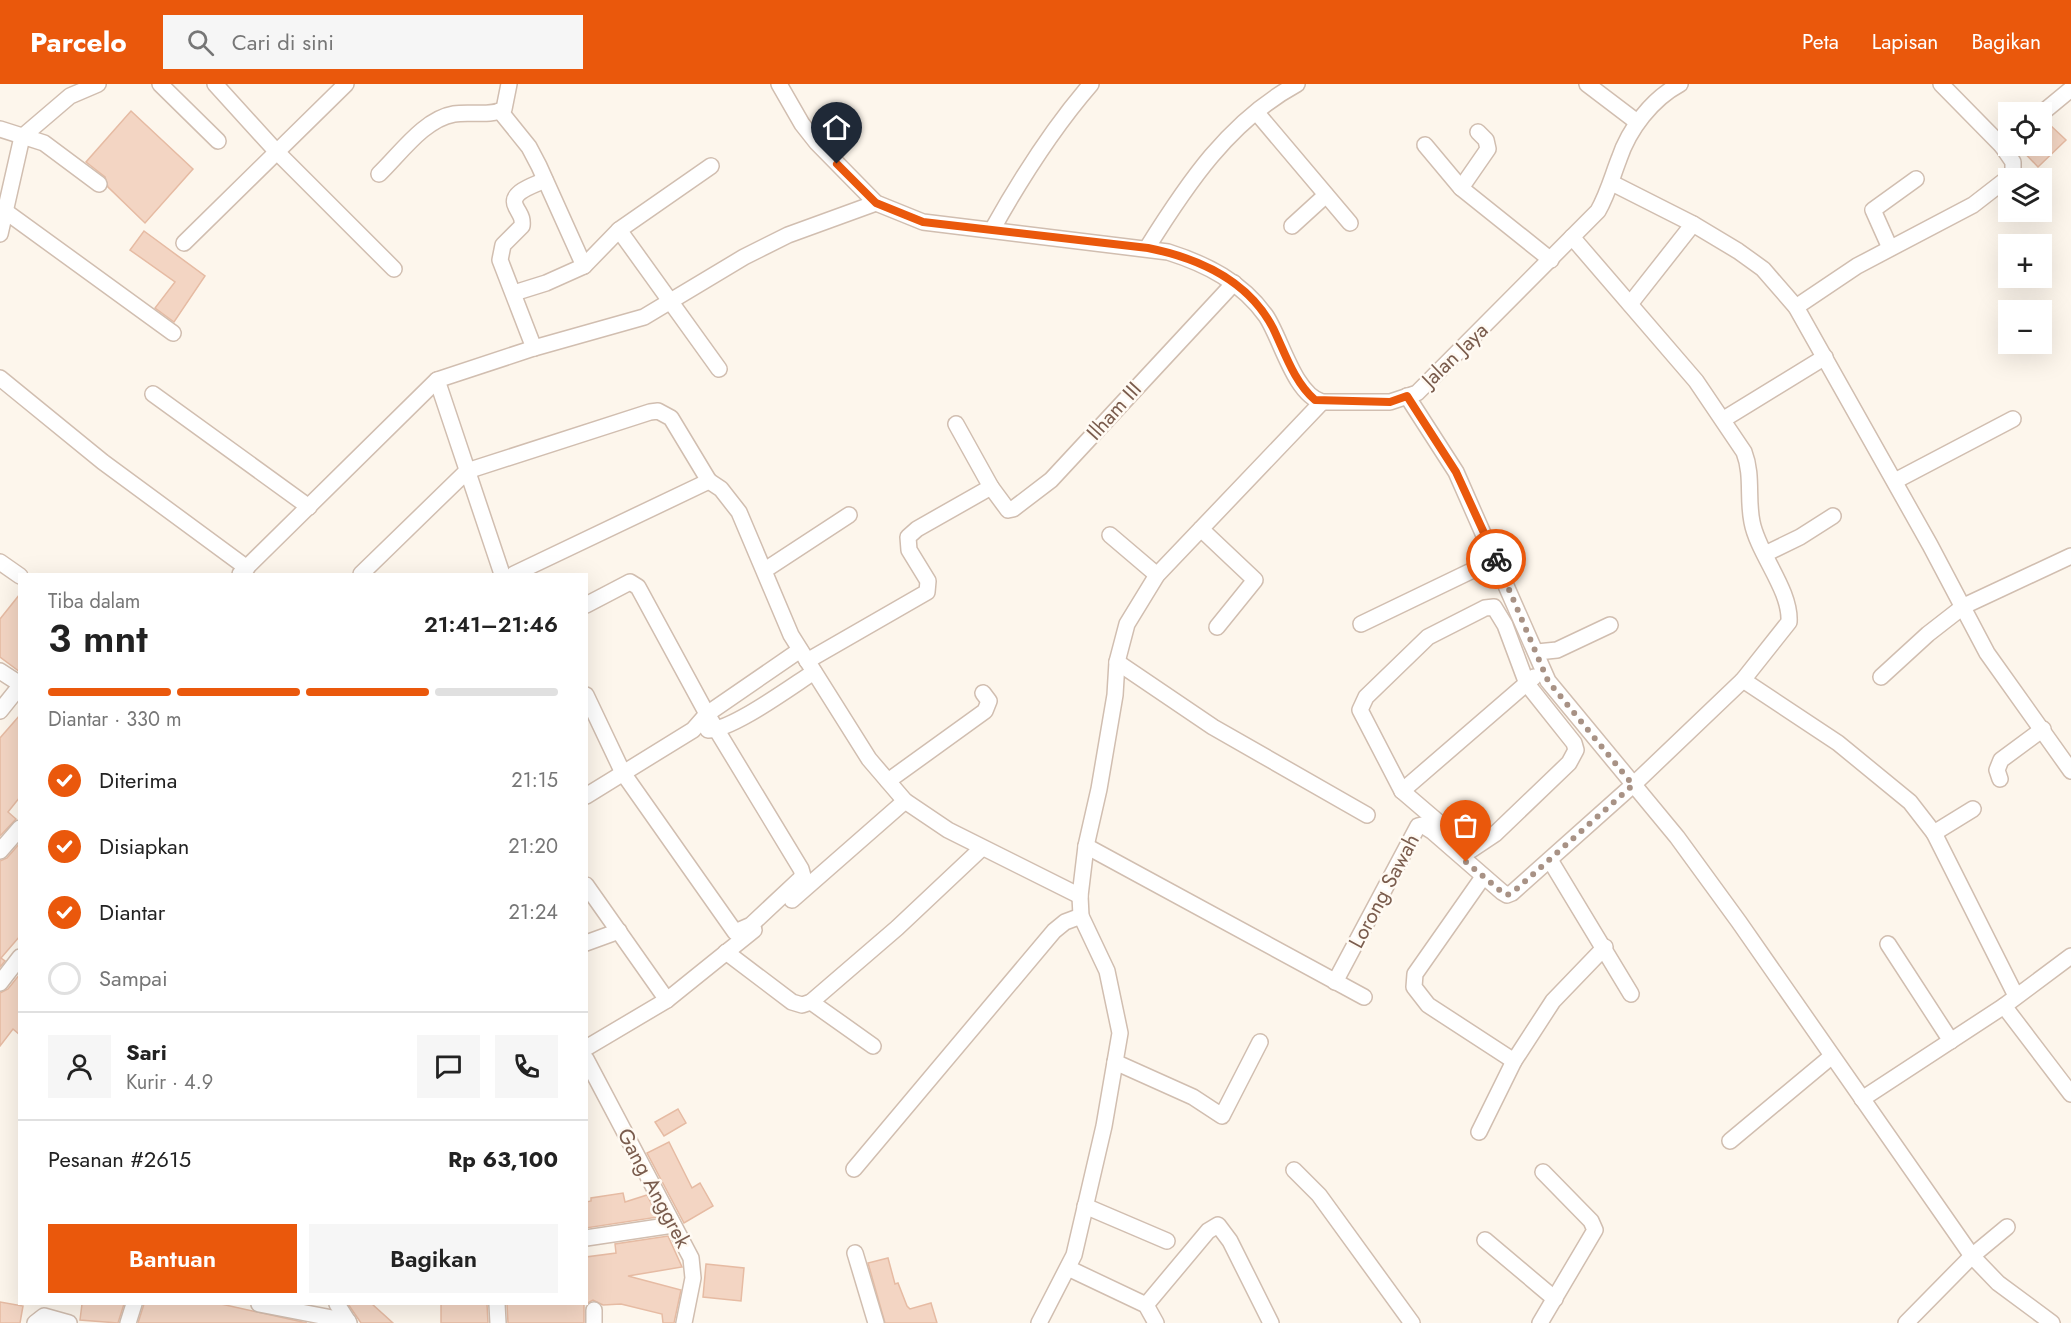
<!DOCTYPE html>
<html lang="id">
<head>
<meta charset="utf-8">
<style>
	:root { --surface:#fff; --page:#f6f6f6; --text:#222; --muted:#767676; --line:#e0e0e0; --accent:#ea580c }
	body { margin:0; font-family:Jost,sans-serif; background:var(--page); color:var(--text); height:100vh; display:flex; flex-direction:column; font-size:22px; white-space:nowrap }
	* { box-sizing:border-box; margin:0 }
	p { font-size:20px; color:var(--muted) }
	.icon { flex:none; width:33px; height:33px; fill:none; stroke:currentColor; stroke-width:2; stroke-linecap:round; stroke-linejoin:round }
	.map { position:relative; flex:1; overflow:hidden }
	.sheet { position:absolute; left:18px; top:489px; width:570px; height:732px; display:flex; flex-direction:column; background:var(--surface); border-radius:0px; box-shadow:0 6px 24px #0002 }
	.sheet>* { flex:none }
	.tools { position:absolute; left:1998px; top:18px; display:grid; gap:12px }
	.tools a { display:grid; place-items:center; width:54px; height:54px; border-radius:0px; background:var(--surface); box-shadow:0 6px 24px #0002; font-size:30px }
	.pin { position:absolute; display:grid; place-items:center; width:51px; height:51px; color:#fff; margin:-62px -26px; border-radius:50% 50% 50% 0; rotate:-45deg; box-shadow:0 0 6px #0007 }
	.pin .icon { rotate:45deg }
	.courier { position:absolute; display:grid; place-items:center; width:60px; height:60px; margin:-30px; border:4px solid #ea580c; border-radius:50%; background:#fff; color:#222; box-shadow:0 2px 8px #0007 }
	.headline em { font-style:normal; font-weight:600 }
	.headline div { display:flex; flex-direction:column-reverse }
	.headline { display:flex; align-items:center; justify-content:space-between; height:102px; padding:0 30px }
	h1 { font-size:39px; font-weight:600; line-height:45px }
	.bar { display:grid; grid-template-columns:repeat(4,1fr); gap:9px 6px; align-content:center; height:72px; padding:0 30px }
	.bar i { height:8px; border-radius:4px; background:var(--line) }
	.bar .selected { background:var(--accent) }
	.bar p { grid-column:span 4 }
	.line { display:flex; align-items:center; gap:15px; padding:0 30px; border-top:2px solid var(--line) }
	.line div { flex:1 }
	.round { display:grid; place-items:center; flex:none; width:63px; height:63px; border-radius:0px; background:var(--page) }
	ol { padding:0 30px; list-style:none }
	li { display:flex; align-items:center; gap:18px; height:66px }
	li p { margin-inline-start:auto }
	li .icon { padding:6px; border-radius:50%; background:var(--accent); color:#fff; stroke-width:4 }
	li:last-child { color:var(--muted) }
	li i { width:33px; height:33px; border:3px solid var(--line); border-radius:50% }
	.button { display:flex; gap:12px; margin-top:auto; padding:12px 30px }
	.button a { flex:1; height:69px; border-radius:0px; background:var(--accent); color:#fff; font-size:24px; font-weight:600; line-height:69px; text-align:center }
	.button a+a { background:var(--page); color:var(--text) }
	header { display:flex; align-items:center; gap:36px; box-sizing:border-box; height:84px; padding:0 30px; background:var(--accent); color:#fff }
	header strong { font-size:28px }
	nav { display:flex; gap:33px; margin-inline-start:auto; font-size:21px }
	.search { width:420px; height:54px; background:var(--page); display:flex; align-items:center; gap:15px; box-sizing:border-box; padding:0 21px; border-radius:0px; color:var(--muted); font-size:22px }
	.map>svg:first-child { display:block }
</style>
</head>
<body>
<header>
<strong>Parcelo</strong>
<div class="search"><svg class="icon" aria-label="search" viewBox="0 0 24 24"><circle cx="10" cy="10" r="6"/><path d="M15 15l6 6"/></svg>Cari di sini</div>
<nav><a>Peta</a><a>Lapisan</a><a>Bagikan</a></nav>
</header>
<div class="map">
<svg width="2071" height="1239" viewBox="0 0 2071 1239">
	<rect width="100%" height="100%" fill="#fdf6ec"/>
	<g fill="#f3d5c3" stroke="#e6bba3" stroke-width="1.5">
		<path d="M131,27l62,58 -48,54 -37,-36 -3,-10 -19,-15z"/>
		<path d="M2049,40l17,16 -28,27 -20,-21h24v-15z"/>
		<path d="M144,147l61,45 -31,46 -19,-14 20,-26 -45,-32z"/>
		<path d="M20,510v78l-20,-15v-38z"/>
		<path d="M20,631v82l-12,15 8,7 -16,17v-98z"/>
		<path d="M20,759v93l-19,22 4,3 -5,6v-106l7,-3z"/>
		<path d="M20,890v61l-7,-6 -13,17v-53l8,-4z"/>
		<path d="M678,1025l8,14 -22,13 -9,-14z"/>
		<path d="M669,1058l23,46 8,-5 13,23 -29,17 -37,-70z"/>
		<path d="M623,1109l2,9 22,-7 11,22 -72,11v-26l5,-1v-3z"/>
		<path d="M668,1152l14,31 -54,9 53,14 -7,33h-11l-1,-9 -41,-10 -18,1 -10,-5 -7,4v-47l30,-4 -1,-9z"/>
		<path d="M888,1174l7,26 3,-1 9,23 3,3 21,-6 6,20h-52l-17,-60z"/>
		<path d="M706,1180l38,4 -3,33 -38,-4z"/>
		<path d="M0,1218l23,4 -3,17h-20z"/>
		<path d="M82,1220h42l-6,19 -38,-3z"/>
		<path d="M144,1220h77l86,19h-169z"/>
		<path d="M348,1220h24l21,19h-32z"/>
		<path d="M441,1220h46l1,19h-47z"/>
		<path d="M507,1220h77v19h-76z"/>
	</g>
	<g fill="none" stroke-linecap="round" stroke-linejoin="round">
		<defs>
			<g id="minor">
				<path d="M160,0l58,57"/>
				<path d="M215,0l61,67 118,118"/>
				<path d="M779,0l23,40 15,19 59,60 47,19 245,30c38,12 74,30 98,64 15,22 28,78 56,86h68l27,-9 181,-182c10,-18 14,-34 21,-52 10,-30 33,-60 61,-75"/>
				<path d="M1587,0l50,38"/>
				<path d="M1941,0l61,62"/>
				<path d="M500,27l29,36 10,19 45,100"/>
				<path d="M1257,29l93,110"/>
				<path d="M2042,29l29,-24"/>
				<path d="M0,45l44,14 55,41"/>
				<path d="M1478,48l8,8 2,9 -27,39 90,72"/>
				<path d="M1425,61l36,43"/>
				<path d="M711,82l-92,64 100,139"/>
				<path d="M379,90c21,-20 45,-55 75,-60 16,-3 36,3 50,-5l5,-25"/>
				<path d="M1612,99l81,41 45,27 25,18 33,38 134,238 57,108 84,118"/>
				<path d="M5,127l168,122"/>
				<path d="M1292,142l34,-31"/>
				<path d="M992,146c29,-52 60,-101 99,-146"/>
				<path d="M0,150l22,-97 48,-41 28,-12"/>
				<path d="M184,159l162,-159"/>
				<path d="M1147,164c40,-64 82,-127 150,-164"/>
				<path d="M1890,164l-17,-38 43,-31"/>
				<path d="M514,209l32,-10 38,-17 35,-36"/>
				<path d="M1630,220l63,-80"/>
				<path d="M1796,223l61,-41 116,-61 40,-31v-12l-11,-16 6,-6"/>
				<path d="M534,264l-34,-88 3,-15 19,-19c1,-9 -2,-11 -6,-19 -8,-15 19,-22 29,-27"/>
				<path d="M0,294l103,84 144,106"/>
				<path d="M153,310l156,113"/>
				<path d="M1407,312l49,76 92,209 129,156 62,85 233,334 26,27 54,40"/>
				<path d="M1724,335l101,-62"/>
				<path d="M956,340l35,63 17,23 5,-1 38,-29 183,-197"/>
				<path d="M1895,397l118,-62"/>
				<path d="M1201,445l54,51 -38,47"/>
				<path d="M1110,451l47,40"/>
				<path d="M1765,470l35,-17 33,-21"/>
				<path d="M0,478l20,14"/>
				<path d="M765,486l84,-55"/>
				<path d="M240,490l197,-194"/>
				<path d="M361,490l106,-103 183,-59 8,-1 13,7 38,63"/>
				<path d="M502,490l-65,-194 97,-32 110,-31 100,-60 44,-22 88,-32"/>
				<path d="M514,490l195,-93 12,8 18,23 52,123 78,124 36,42 43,29 132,66"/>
				<path d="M586,521l44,-23 8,5 69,127 94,155 2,7 -5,5 -47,44 -16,7 -112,-159 -37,-78"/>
				<path d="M1494,523l11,18 22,59 47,59 2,7 -7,13 -74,71 -24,16 -69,-59 -42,-81 6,-13 62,-60 57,-29z"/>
				<path d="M1361,540l135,-65"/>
				<path d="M1537,568l20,-2 53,-25"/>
				<path d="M807,577l120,-69 1,-11 -19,-31 -1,-13 9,-8 74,-42"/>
				<path d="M1117,578l96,65 154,88"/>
				<path d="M0,587l20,13"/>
				<path d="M1881,593l47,-43 36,-28 107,-50"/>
				<path d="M1743,596l95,63 72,59 24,31 82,163"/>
				<path d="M0,627l20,-25"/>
				<path d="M708,646c23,1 84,-44 106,-58"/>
				<path d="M2000,695l-3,-9 4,-10 42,-31"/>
				<path d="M888,697l97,-70 4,-10 -6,-8"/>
				<path d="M1402,707l132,-114"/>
				<path d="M586,712l107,-66 14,-16 93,-64"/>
				<path d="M1934,749l39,-24"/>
				<path d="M1086,762l278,151"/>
				<path d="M0,767l20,-23"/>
				<path d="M1550,776l81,134"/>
				<path d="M1483,793l-68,97 -1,13 14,18 86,56"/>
				<path d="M586,801l81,115"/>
				<path d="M792,816l113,-99"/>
				<path d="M586,859l33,-12"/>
				<path d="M1888,860l63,97"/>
				<path d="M726,868l66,50 10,3 9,-3 86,-74 85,-80"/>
				<path d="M1335,898l83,-156 4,-1 11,7 69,60 5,3 5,-2 121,-108 110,-105 46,-58c2,-32 -31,-68 -37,-100 -5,-24 1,-47 -8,-70l-48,-71 -124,-144"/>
				<path d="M0,899l20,-26"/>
				<path d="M811,918l62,44"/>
				<path d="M2004,922l67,88"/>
				<path d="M586,964l81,-48 87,-70"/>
				<path d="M586,975l105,199 2,20 -9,45"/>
				<path d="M1115,978l78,35 29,19 38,-74"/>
				<path d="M1862,1015l142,-93 67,-50"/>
				<path d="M1479,1048l35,-71 39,-60 52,-54"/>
				<path d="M1730,1057l102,-85"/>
				<path d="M854,1085l200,-238 11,-9 16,-6"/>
				<path d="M1294,1086l25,25 93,128"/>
				<path d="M1085,1122l82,35"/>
				<path d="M586,1154l87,-13"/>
				<path d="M1485,1156l70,59"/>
				<path d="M855,1169l21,70"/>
				<path d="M1068,1184l78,37 10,18"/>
				<path d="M259,1220l89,17"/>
				<path d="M337,1220l12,19"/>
				<path d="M497,1220l1,19"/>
				<path d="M1146,1221l62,-74 10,-6 12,16 41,82"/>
				<path d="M594,1226v13"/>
				<path d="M35,1239l9,-7 25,7"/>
				<path d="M128,1239l6,-19"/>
				<path d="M1039,1239l35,-68 30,-129 16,-93 -13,-62 -26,-55 -1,-20 6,-50 13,-57 16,-94 2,-33 10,-38 30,-49 165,-173"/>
				<path d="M1540,1239l55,-93 -4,-9 -48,-49"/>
				<path d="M1906,1239l66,-67 35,-29"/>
			</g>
		</defs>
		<use href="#minor" stroke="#d1beb0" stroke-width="18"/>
		<use href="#minor" stroke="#fff" stroke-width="15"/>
	</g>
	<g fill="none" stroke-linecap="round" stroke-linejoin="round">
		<path stroke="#a89285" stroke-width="6" stroke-dasharray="0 10.8" d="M1466,778l36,30 5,3 5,-2 121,-108 -85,-104 -52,-122"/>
		<path stroke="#ea580c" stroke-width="8" d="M837,80l39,39 47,19 225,26c50,10 100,32 125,80 12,25 21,54 42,72l75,2 17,-6 49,76 40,87"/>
	</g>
	<g text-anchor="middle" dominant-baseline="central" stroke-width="5" stroke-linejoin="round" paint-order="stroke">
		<g font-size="21" fill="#7a5c4d" stroke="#fffaf3">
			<text transform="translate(1455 271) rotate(-44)">Jalan Jaya</text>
			<text transform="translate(1114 327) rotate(-48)">Ilham III</text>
			<text transform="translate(1384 807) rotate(-62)">Lorong Sawah</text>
			<text transform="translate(654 1104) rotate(62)">Gang Anggrek</text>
		</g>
	</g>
</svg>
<div class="tools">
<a><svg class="icon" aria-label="locate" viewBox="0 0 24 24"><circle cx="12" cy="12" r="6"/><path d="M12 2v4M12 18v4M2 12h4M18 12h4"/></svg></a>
<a><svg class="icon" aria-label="layers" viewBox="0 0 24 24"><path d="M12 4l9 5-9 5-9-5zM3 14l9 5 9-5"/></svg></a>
<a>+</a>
<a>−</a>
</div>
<div class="pin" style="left:1466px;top:778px;background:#ea580c"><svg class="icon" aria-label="bag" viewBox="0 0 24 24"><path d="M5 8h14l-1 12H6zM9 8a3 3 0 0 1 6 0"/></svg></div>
<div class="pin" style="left:837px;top:80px;background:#1f2937"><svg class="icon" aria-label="home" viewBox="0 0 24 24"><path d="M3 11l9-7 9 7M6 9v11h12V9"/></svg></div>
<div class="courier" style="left:1496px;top:475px"><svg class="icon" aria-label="bike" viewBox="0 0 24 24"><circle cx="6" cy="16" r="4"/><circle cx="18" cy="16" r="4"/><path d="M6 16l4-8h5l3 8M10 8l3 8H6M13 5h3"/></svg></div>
<section class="sheet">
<div class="headline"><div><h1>3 mnt</h1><p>Tiba dalam</p></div><em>21:41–21:46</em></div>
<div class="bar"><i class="selected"></i><i class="selected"></i><i class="selected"></i><i></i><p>Diantar · 330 m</p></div>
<ol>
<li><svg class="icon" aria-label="check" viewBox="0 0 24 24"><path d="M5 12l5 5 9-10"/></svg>Diterima<p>21:15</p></li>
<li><svg class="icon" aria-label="check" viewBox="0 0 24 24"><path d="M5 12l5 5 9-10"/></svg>Disiapkan<p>21:20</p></li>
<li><svg class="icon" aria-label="check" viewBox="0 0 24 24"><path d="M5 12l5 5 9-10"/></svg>Diantar<p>21:24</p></li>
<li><i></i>Sampai</li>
</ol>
<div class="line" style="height:108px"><a class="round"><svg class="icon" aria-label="person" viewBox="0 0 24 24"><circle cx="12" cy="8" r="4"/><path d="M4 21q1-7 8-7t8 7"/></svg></a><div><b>Sari</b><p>Kurir · 4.9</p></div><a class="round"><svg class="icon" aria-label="chat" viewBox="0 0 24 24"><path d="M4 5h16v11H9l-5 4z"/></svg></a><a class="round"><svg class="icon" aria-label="phone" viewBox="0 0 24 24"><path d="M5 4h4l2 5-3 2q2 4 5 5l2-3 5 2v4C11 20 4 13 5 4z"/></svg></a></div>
<div class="line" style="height:78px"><div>Pesanan #2615</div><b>Rp 63,100</b></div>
<div class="button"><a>Bantuan</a><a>Bagikan</a></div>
</section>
</div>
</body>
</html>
